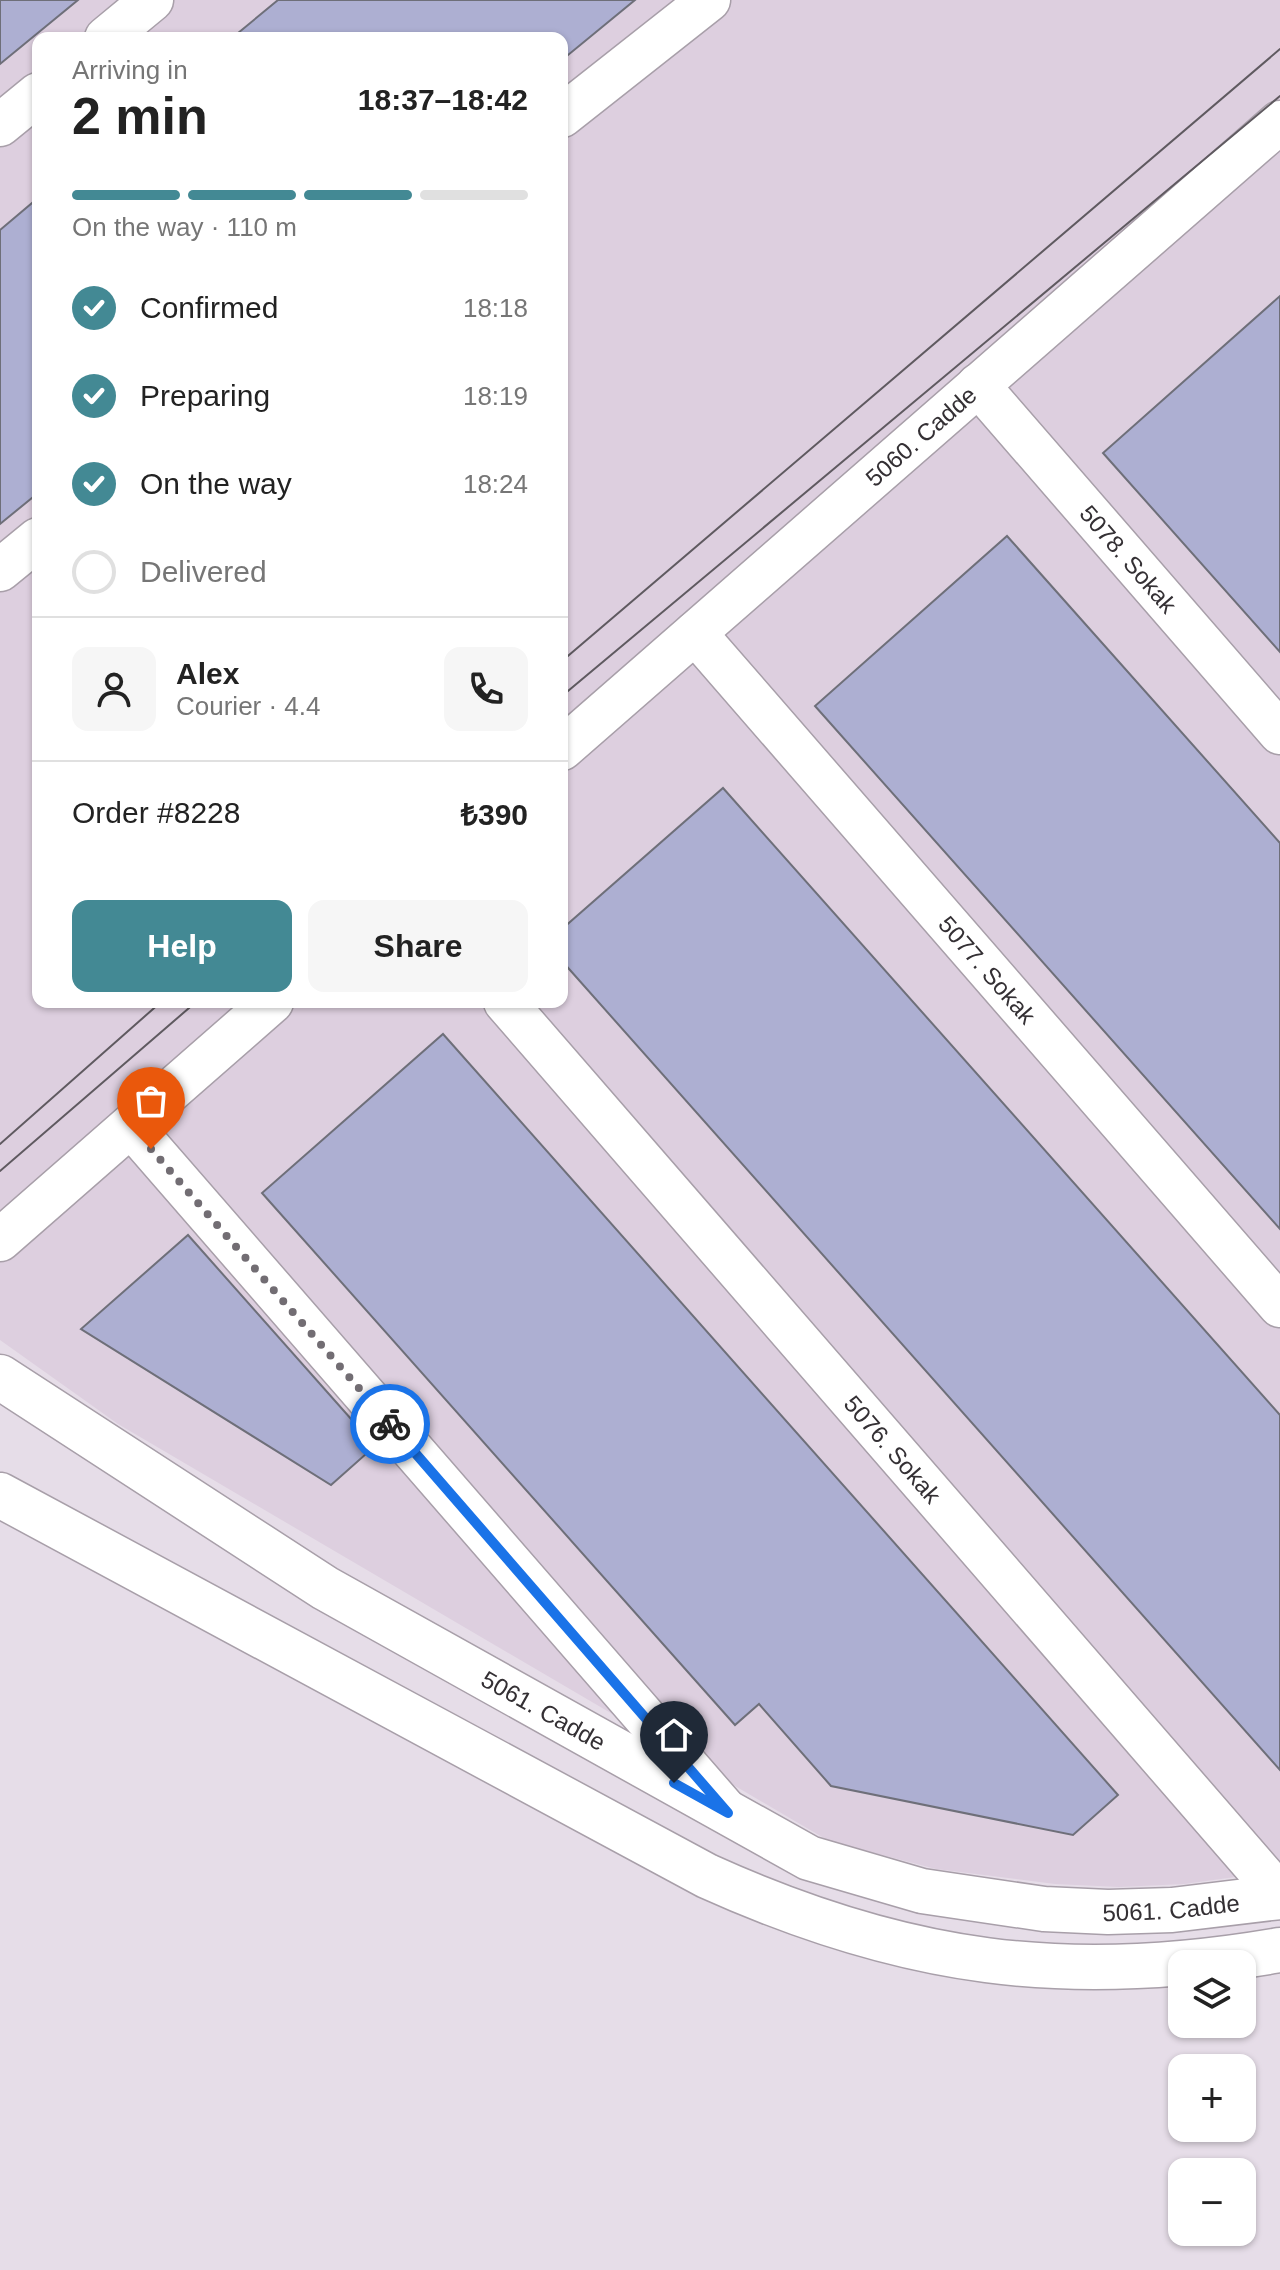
<!DOCTYPE html>
<html lang="en">
<head>
<meta charset="utf-8">
<style>
	:root { --surface:#fff; --page:#f6f6f6; --text:#222; --muted:#767676; --line:#e0e0e0; --accent:#438994 }
	body { margin:0; font-family:Helvetica,sans-serif; background:var(--page); color:var(--text); height:100vh; display:flex; flex-direction:column; font-size:30px; white-space:nowrap }
	* { box-sizing:border-box; margin:0 }
	p { font-size:26px; color:var(--muted) }
	.icon { flex:none; width:44px; height:44px; fill:none; stroke:currentColor; stroke-width:2; stroke-linecap:round; stroke-linejoin:round }
	.map { position:relative; flex:1; overflow:hidden }
	.details { position:absolute; left:32px; top:32px; width:536px; height:976px; display:flex; flex-direction:column; background:var(--surface); border-radius:16px; box-shadow:0 2px 6px #0004 }
	.details>* { flex:none }
	.fabs { position:absolute; left:1168px; top:1950px; display:grid; gap:16px }
	.fabs a { display:grid; place-items:center; width:88px; height:88px; border-radius:16px; background:var(--surface); box-shadow:0 2px 6px #0004; font-size:40px }
	.pin { position:absolute; display:grid; place-items:center; width:68px; height:68px; color:#fff; margin:-82px -34px; border-radius:50% 50% 50% 0; rotate:-45deg; box-shadow:0 0 8px #0007 }
	.pin .icon { rotate:45deg }
	.courier { position:absolute; display:grid; place-items:center; width:80px; height:80px; margin:-40px; border:6px solid #1a73e8; border-radius:50%; background:#fff; color:#222; box-shadow:0 2px 10px #0007 }
	.headline em { font-style:normal; font-weight:800 }
	.headline div { display:flex; flex-direction:column-reverse }
	.headline { display:flex; align-items:center; justify-content:space-between; height:136px; padding:0 40px }
	h1 { font-size:52px; font-weight:800; line-height:60px }
	.bar { display:grid; grid-template-columns:repeat(4,1fr); gap:12px 8px; align-content:center; height:96px; padding:0 40px }
	.bar i { height:10px; border-radius:6px; background:var(--line) }
	.bar .current { background:var(--accent) }
	.bar p { grid-column:span 4 }
	.line { display:flex; align-items:center; gap:20px; padding:0 40px; border-top:2px solid var(--line) }
	.line div { flex:1 }
	.round { display:grid; place-items:center; flex:none; width:84px; height:84px; border-radius:16px; background:var(--page) }
	ol { padding:0 40px; list-style:none }
	li { display:flex; align-items:center; gap:24px; height:88px }
	li p { margin-inline-start:auto }
	li .icon { padding:8px; border-radius:50%; background:var(--accent); color:#fff; stroke-width:4 }
	li:last-child { color:var(--muted) }
	li i { width:44px; height:44px; border:4px solid var(--line); border-radius:50% }
	.action { display:flex; gap:16px; margin-top:auto; padding:16px 40px }
	.action a { flex:1; height:92px; border-radius:16px; background:var(--accent); color:#fff; font-size:32px; font-weight:800; line-height:92px; text-align:center }
	.action a+a { background:var(--page); color:var(--text) }
	.map>svg:first-child { display:block }
</style>
</head>
<body>
<div class="map">
<svg width="1280" height="2270" viewBox="0 0 1280 2270">
	<rect width="100%" height="100%" fill="#e6dde8"/>
	<path fill="#ddcfdf" fill-rule="evenodd" d="M0,0h1280v1871l-96,13 -65,3 -64,-3 -119,-15 -107,-28 -711,-417 -118,-84zM38,38h524v964h-524z"/>
	<g fill="#adafd2" stroke="#6e6f79" stroke-width="2">
		<path d="M0,0h78l-78,64z"/>
		<path d="M278,0h357l-73,60v-22h-330z"/>
		<path d="M38,198v295l-38,31v-294z"/>
		<path d="M1280,296v356l-177,-199z"/>
		<path d="M1007,536l273,307v386l-465,-523z"/>
		<path d="M723,788l557,627v355l-718,-809v-32z"/>
		<path d="M443,1034l675,761 -45,40 -242,-49 -72,-82 -24,21 -473,-532z"/>
		<path d="M188,1235l187,211 -44,39 -250,-156z"/>
	</g>
	<g fill="none" stroke-linecap="round" stroke-linejoin="round">
		<defs>
			<g id="minor">
				<path d="M106,38l46,-38"/>
				<path d="M562,116l147,-116"/>
				<path d="M0,125l38,-31"/>
				<path id="s1" d="M978,385l302,348"/>
				<path d="M0,570l38,-31"/>
				<path id="s2" d="M695,633l585,673"/>
				<path id="s3" d="M562,749l718,-627"/>
				<path id="s4" d="M505,1002l775,893"/>
				<path d="M131,1126l592,681"/>
				<path d="M0,1240l272,-238"/>
			</g>
			<g id="tertiary">
				<path id="s5" d="M0,1377l325,211 484,270 113,33 122,18 64,3 64,-2 108,-13"/>
				<path d="M0,1495l707,381c197,89 360,111 573,74"/>
			</g>
		</defs>
		<use href="#minor" stroke="#a89fa9" stroke-width="45"/>
		<use href="#tertiary" stroke="#a89fa9" stroke-width="47"/>
		<use href="#minor" stroke="#fff" stroke-width="42"/>
		<use href="#tertiary" stroke="#fff" stroke-width="44"/>
		<g stroke="#5f5a60" stroke-width="2">
			<path d="M562,661l718,-612"/>
			<path d="M562,696l718,-600"/>
			<path d="M0,1144l161,-142"/>
			<path d="M0,1171l196,-169"/>
		</g>
	</g>
	<g fill="none" stroke-linecap="round" stroke-linejoin="round">
		<path stroke="#726d73" stroke-width="8" stroke-dasharray="0 14.4" d="M151,1149l239,275"/>
		<path stroke="#1a73e8" stroke-width="10" d="M390,1424l338,389 -54,-30"/>
	</g>
	<g text-anchor="middle" dominant-baseline="central" stroke-width="8" stroke-linejoin="round" paint-order="stroke">
		<g font-size="24" fill="#343034" stroke="#fff">
			<text stroke="none"><textPath href="#s3" startOffset="476">5060. Cadde</textPath></text>
			<text stroke="none"><textPath href="#s1" startOffset="230">5078. Sokak</textPath></text>
			<text stroke="none"><textPath href="#s2" startOffset="446">5077. Sokak</textPath></text>
			<text stroke="none"><textPath href="#s4" startOffset="592">5076. Sokak</textPath></text>
			<text stroke="none"><textPath href="#s5" startOffset="638">5061. Cadde</textPath></text>
			<text stroke="none"><textPath href="#s5" startOffset="1310">5061. Cadde</textPath></text>
		</g>
	</g>
</svg>
<div class="fabs">
<a><svg class="icon" aria-label="layers" viewBox="0 0 24 24"><path d="M12 4l9 5-9 5-9-5zM3 14l9 5 9-5"/></svg></a>
<a>+</a>
<a>−</a>
</div>
<div class="pin" style="left:151px;top:1149px;background:#ea580c"><svg class="icon" aria-label="bag" viewBox="0 0 24 24"><path d="M5 8h14l-1 12H6zM9 8a3 3 0 0 1 6 0"/></svg></div>
<div class="pin" style="left:674px;top:1783px;background:#1f2937"><svg class="icon" aria-label="home" viewBox="0 0 24 24"><path d="M3 11l9-7 9 7M6 9v11h12V9"/></svg></div>
<div class="courier" style="left:390px;top:1424px"><svg class="icon" aria-label="bike" viewBox="0 0 24 24"><circle cx="6" cy="16" r="4"/><circle cx="18" cy="16" r="4"/><path d="M6 16l4-8h5l3 8M10 8l3 8H6M13 5h3"/></svg></div>
<section class="details">
<div class="headline"><div><h1>2 min</h1><p>Arriving in</p></div><em>18:37–18:42</em></div>
<div class="bar"><i class="current"></i><i class="current"></i><i class="current"></i><i></i><p>On the way · 110 m</p></div>
<ol>
<li><svg class="icon" aria-label="check" viewBox="0 0 24 24"><path d="M5 12l5 5 9-10"/></svg>Confirmed<p>18:18</p></li>
<li><svg class="icon" aria-label="check" viewBox="0 0 24 24"><path d="M5 12l5 5 9-10"/></svg>Preparing<p>18:19</p></li>
<li><svg class="icon" aria-label="check" viewBox="0 0 24 24"><path d="M5 12l5 5 9-10"/></svg>On the way<p>18:24</p></li>
<li><i></i>Delivered</li>
</ol>
<div class="line" style="height:144px"><a class="round"><svg class="icon" aria-label="person" viewBox="0 0 24 24"><circle cx="12" cy="8" r="4"/><path d="M4 21q1-7 8-7t8 7"/></svg></a><div><b>Alex</b><p>Courier · 4.4</p></div><a class="round"><svg class="icon" aria-label="phone" viewBox="0 0 24 24"><path d="M5 4h4l2 5-3 2q2 4 5 5l2-3 5 2v4C11 20 4 13 5 4z"/></svg></a></div>
<div class="line" style="height:104px"><div>Order #8228</div><b>₺390</b></div>
<div class="action"><a>Help</a><a>Share</a></div>
</section>
</div>
</body>
</html>
